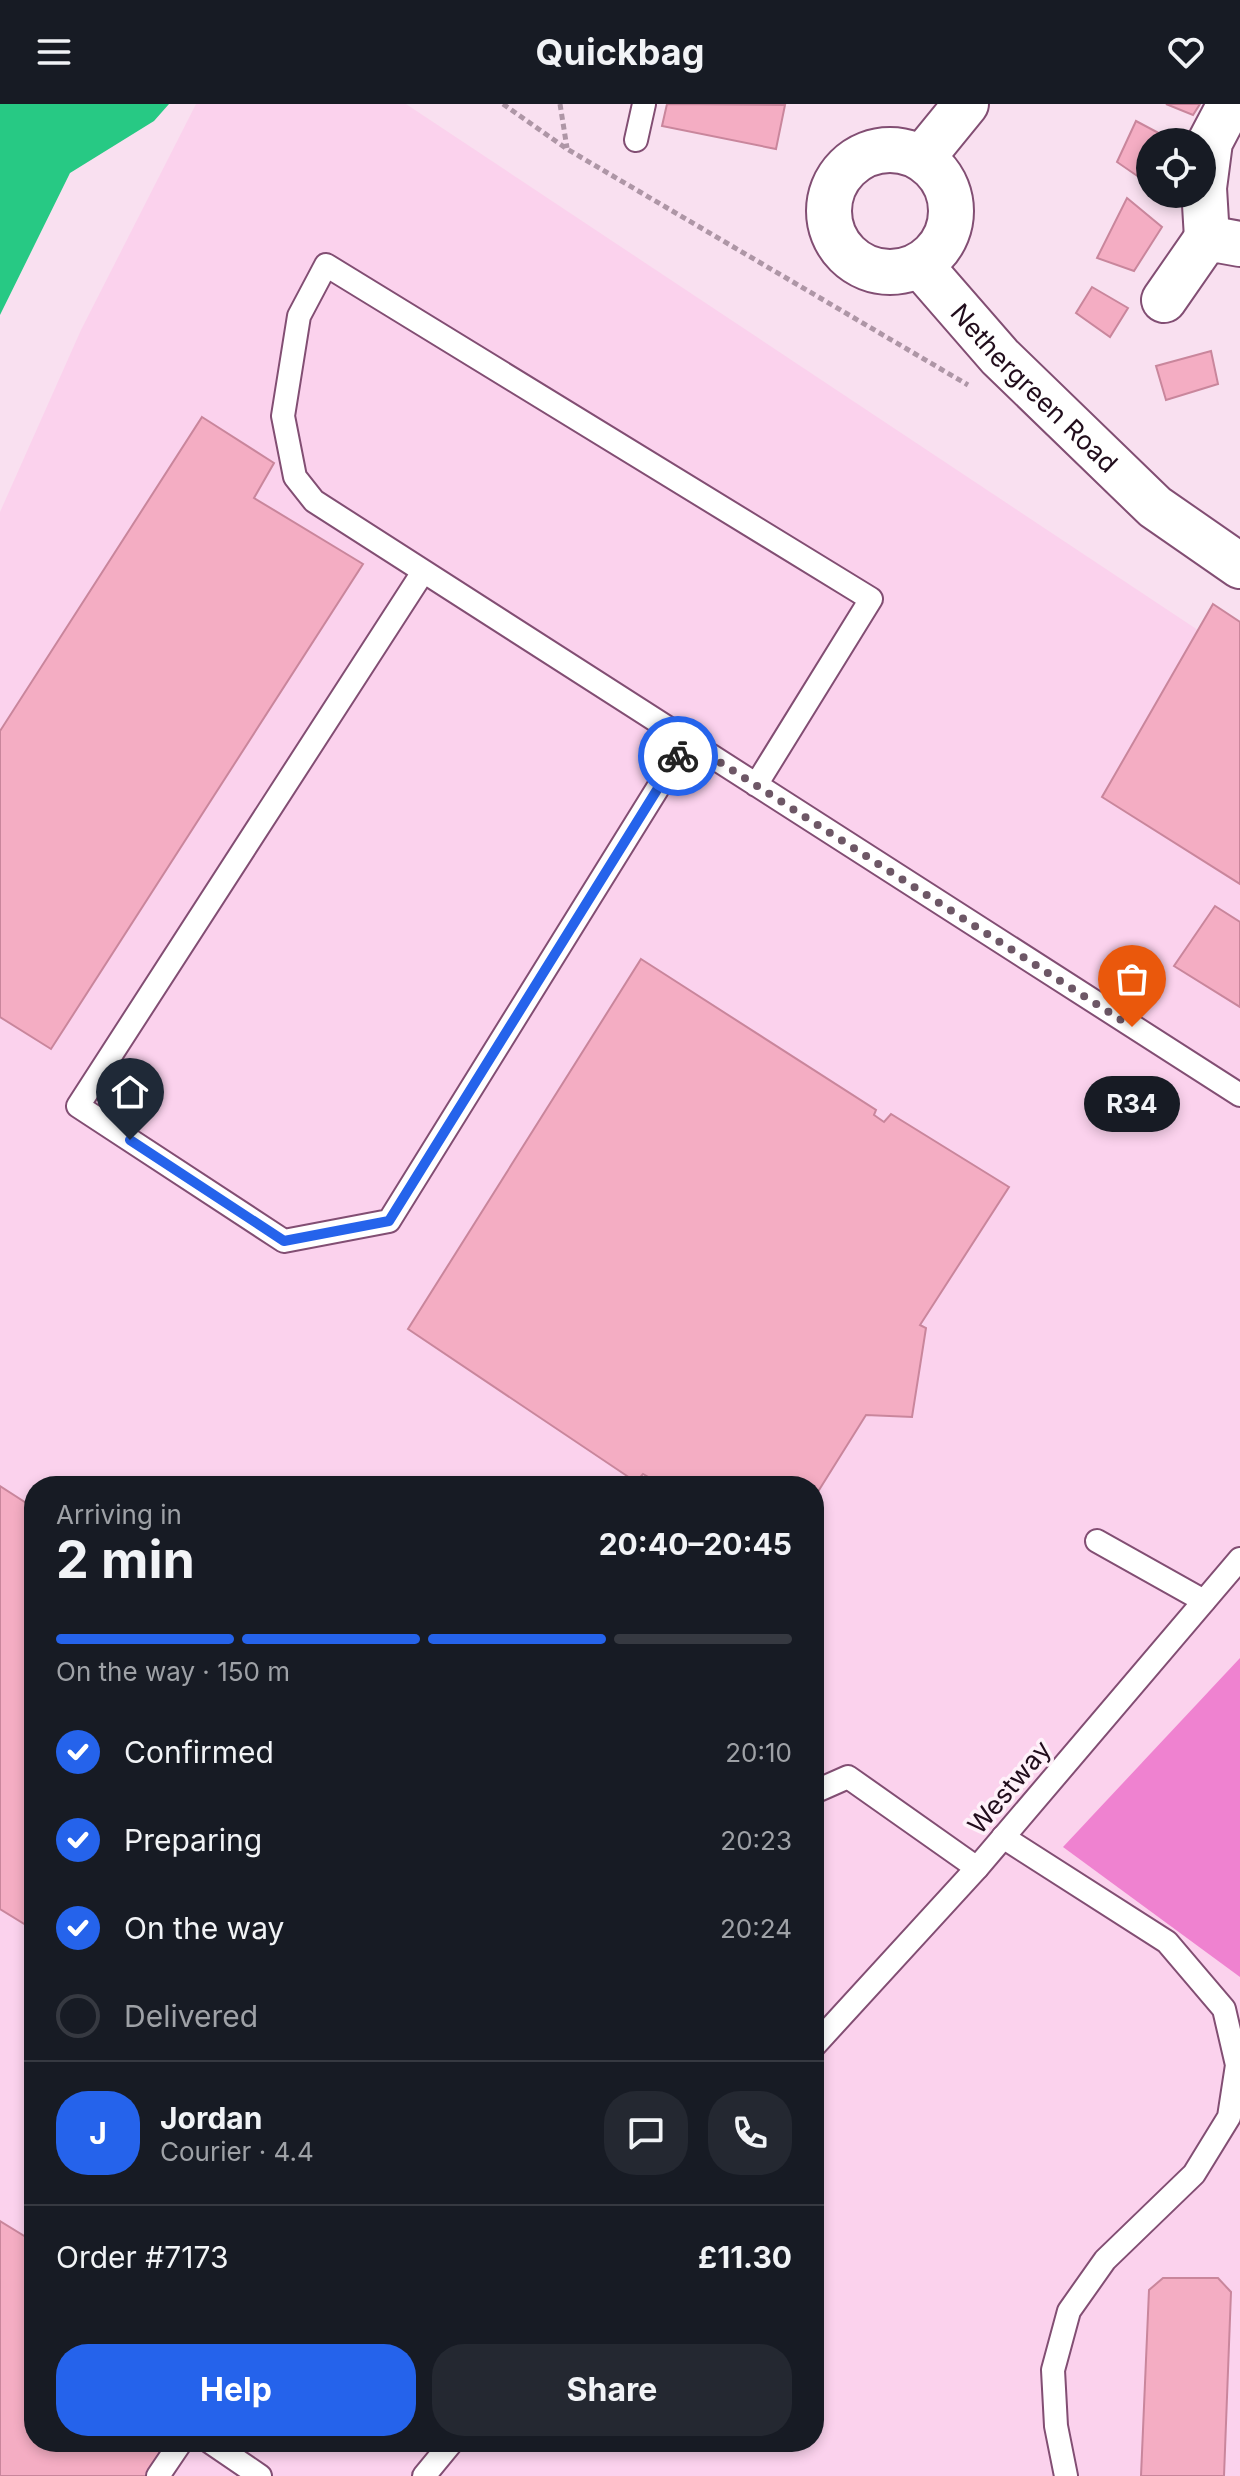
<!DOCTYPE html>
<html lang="en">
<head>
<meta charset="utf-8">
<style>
	:root { --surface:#171b24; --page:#242831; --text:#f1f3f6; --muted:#9ea1a6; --line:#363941; --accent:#2563eb }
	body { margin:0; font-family:Inter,sans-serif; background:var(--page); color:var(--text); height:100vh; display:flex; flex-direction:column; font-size:30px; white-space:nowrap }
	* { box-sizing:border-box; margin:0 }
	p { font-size:26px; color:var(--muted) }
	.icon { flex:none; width:44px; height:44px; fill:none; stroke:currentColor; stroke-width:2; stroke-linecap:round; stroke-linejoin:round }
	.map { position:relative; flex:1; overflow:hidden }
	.details { position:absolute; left:24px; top:1372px; width:800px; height:976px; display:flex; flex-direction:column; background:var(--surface); border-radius:32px; box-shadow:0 4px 12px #0003 }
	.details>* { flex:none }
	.tools { position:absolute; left:1136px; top:24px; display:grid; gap:16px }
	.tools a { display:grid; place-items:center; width:80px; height:80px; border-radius:50%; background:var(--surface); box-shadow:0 4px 12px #0003; font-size:40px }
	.pin { position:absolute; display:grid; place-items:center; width:68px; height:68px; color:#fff; margin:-82px -34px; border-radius:50% 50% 50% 0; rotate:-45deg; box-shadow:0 0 8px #0007 }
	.pin .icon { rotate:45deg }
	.courier { position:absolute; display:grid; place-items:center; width:80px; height:80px; margin:-40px; border:6px solid #2563eb; border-radius:50%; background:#fff; color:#222; box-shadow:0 2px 10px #0007 }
	.bubble { position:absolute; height:56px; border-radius:28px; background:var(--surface); box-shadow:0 4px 12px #0003; font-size:26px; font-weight:700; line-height:56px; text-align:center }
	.summary em { font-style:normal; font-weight:700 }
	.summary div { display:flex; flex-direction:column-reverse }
	.summary { display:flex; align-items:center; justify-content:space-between; height:136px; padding:0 32px }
	h1 { font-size:52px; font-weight:700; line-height:60px }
	.bar { display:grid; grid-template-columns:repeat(4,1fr); gap:12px 8px; align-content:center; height:96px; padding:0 32px }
	.bar i { height:10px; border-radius:6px; background:var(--line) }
	.bar .active { background:var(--accent) }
	.bar p { grid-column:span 4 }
	.line { display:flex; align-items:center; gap:20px; padding:0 32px; border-top:2px solid var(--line) }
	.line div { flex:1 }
	.round { display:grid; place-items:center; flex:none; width:84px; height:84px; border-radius:32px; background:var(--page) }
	ol { padding:0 32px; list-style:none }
	li { display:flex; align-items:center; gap:24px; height:88px }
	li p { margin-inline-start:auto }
	li .icon { padding:8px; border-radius:50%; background:var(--accent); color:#fff; stroke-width:4 }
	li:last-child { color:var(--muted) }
	li i { width:44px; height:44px; border:4px solid var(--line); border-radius:50% }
	.button { display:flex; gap:16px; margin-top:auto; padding:16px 32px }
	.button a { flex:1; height:92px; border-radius:32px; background:var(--accent); color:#fff; font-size:32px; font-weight:700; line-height:92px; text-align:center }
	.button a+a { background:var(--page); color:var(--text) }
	header { display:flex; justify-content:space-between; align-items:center; height:104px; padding:0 32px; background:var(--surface); font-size:36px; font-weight:700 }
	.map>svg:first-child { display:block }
</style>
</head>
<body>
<header><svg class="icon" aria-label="menu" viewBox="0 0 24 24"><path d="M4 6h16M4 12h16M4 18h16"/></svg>Quickbag<svg class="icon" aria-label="heart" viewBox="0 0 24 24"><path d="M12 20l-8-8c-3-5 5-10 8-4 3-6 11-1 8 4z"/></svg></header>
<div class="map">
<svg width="1240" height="2372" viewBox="0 0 1240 2372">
	<rect width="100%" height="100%" fill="#f9e0f0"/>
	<path fill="#fbd2ed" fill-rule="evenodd" d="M196,0h210l834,554v1818h-1240v-1964l81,-182zM34,1382h780v956h-780z"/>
	<path fill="#ef82d0" d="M1240,1554v319l-177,-130z"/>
	<path fill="#27c984" d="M0,0h169l-15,17 -84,52 -70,142z"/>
	<g fill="#f4adc3" stroke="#c9869c" stroke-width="2">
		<path d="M667,0l118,1 -9,44 -114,-23z"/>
		<path d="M1166,0h34l-7,11z"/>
		<path d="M1136,17l36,19 -22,2 -1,42 -32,-22z"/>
		<path d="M1127,94l35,29 -28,44 -37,-13z"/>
		<path d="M1092,183l36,21 -18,29 -34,-24z"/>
		<path d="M1211,247l7,33 -52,16 -10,-34z"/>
		<path d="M202,313l72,46 -20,35 109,66 -312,485 -51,-32v-286z"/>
		<path d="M1213,500l27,18v262l-138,-87z"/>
		<path d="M1215,802l25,16v85l-66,-41z"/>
		<path d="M641,855l235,151 -2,5 10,7 7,-8 118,73 -89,138 6,3 -14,89 -46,-2 -52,83v-12h-161l2,-5 -12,-7 -7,8 -228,-153z"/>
		<path d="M0,1382l34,22v422l-34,-21z"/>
		<path d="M0,2117l34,21v200h134l-21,34h-147z"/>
		<path d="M1163,2174h55l13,14 -7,184h-83l8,-186z"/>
	</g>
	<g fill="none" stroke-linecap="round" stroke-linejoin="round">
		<defs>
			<g id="lane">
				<path d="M636,36l8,-36"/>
				<path d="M423,468l-345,534 206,135 105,-20 298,-480"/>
				<path d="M756,681l115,-186 -545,-334 -27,51 -16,100 12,61 19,24 926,594"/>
				<path d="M1097,1437l107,60"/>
				<path d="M814,1688l34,-15 129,91"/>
				<path d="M1003,1733l164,105 57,67 13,56 -8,52 -35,57 -89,86 -36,51 -16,59 3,56 10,50"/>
				<path d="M814,1942l163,-178 263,-309"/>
				<path d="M210,2338l50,34"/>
				<path d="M158,2372l23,-34"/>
				<path d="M424,2372l28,-34"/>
			</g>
			<g id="street">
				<path d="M1207,134l-3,-50 6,-46 20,-38"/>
				<path d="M1164,196l43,-62 33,6"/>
			</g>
			<g id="secondary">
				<circle cx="890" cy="107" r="61"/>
				<path d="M922,54l44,-54"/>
				<path id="s1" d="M920,161l80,92 155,150 85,59"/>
			</g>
		</defs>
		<use href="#lane" stroke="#824e73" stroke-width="26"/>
		<use href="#street" stroke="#824e73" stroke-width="48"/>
		<use href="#secondary" stroke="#824e73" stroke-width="48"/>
		<g stroke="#ae96a6" stroke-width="5" stroke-dasharray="6 4" stroke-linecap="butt">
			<path d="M503,0l64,45 401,236"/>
			<path d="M560,0l7,44"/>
		</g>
		<use href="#lane" stroke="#fff" stroke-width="22"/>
		<use href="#street" stroke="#fff" stroke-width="44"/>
		<use href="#secondary" stroke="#fff" stroke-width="44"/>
	</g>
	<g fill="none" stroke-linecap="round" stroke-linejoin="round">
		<path stroke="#6d5766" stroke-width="8" stroke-dasharray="0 14.4" d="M678,652l9,-15 445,286"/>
		<path stroke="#2563eb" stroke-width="10" d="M130,1036l154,101 105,-20 289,-465"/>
	</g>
	<g text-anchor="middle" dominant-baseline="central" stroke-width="7" stroke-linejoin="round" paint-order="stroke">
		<g font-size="26" fill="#210d1c" stroke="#fef1f9">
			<text stroke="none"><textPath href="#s1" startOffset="168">Nethergreen Road</textPath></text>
			<text transform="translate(1009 1683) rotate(-50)">Westway</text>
		</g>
	</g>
</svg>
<div class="tools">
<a><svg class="icon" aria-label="locate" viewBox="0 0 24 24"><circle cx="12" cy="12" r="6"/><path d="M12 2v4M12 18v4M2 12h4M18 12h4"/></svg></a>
</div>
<div class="pin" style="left:1132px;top:923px;background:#ea580c"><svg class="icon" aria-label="bag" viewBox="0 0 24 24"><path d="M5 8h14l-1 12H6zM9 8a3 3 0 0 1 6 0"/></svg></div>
<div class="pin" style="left:130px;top:1036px;background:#1f2937"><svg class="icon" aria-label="home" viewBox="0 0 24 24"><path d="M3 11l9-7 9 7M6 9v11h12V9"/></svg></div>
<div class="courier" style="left:678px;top:652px"><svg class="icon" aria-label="bike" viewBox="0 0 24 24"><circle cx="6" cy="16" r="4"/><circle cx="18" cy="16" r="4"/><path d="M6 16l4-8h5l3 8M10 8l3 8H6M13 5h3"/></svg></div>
<div class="bubble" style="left:1084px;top:972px;width:96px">R34</div>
<section class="details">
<div class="summary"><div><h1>2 min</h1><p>Arriving in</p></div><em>20:40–20:45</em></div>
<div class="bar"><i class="active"></i><i class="active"></i><i class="active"></i><i></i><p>On the way · 150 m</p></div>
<ol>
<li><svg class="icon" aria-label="check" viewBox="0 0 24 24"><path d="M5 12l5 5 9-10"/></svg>Confirmed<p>20:10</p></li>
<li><svg class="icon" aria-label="check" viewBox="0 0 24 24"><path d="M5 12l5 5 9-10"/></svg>Preparing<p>20:23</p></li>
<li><svg class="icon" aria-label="check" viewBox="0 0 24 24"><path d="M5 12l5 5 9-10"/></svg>On the way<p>20:24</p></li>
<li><i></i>Delivered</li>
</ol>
<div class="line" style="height:144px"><b class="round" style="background:var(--accent);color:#fff">J</b><div><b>Jordan</b><p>Courier · 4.4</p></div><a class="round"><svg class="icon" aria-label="chat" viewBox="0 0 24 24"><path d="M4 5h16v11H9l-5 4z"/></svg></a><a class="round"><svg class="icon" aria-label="phone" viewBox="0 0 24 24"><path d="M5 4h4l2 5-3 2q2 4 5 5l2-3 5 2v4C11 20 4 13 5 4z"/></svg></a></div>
<div class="line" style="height:104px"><div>Order #7173</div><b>£11.30</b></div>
<div class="button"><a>Help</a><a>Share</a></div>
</section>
</div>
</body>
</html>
